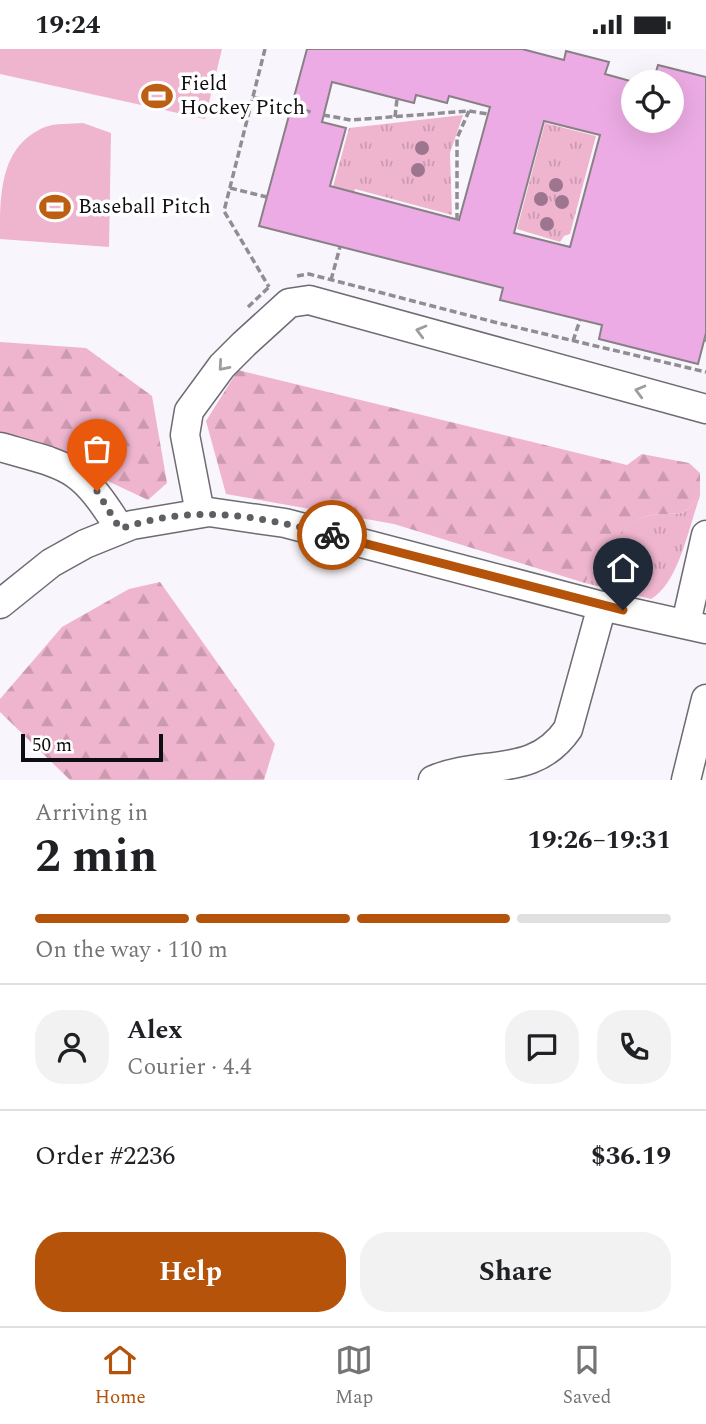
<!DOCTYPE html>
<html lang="en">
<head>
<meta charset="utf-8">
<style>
	:root { --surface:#fff; --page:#f2f2f2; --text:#202124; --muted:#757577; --line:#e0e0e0; --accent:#b45309 }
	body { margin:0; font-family:Spectral,serif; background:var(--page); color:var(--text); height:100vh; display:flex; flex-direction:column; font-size:26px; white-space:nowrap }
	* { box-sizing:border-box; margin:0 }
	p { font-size:23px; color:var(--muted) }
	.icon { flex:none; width:38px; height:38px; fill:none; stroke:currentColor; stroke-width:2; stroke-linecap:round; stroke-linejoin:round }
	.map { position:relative; height:731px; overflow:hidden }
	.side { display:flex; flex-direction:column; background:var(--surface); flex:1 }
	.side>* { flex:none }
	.tools { position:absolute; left:621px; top:21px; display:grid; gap:14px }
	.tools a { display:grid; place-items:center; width:63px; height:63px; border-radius:50%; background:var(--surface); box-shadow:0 7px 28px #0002; font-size:35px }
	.scale { position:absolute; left:21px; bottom:18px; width:142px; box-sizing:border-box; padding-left:7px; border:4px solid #0e0d0f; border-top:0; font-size:19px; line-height:24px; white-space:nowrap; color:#0e0d0f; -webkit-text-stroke:5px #fff; paint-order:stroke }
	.pin { position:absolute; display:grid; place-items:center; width:60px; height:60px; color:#fff; margin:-72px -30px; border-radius:50% 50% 50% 0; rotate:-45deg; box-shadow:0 0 7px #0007 }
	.pin .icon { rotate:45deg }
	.courier { position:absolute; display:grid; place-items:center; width:70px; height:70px; margin:-35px; border:5px solid #b45309; border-radius:50%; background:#fff; color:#222; box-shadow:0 2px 9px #0007 }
	.headline em { font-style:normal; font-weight:700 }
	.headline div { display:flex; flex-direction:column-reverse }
	.headline { display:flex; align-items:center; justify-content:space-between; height:119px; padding:0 35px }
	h1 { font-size:46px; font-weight:700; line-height:52px }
	.bar { display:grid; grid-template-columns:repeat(4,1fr); gap:10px 7px; align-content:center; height:84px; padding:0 35px }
	.bar i { height:9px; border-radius:5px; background:var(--line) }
	.bar .selected { background:var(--accent) }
	.bar p { grid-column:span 4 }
	.line { display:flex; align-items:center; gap:18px; padding:0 35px; border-top:2px solid var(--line) }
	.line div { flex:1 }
	.round { display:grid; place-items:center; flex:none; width:74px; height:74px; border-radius:28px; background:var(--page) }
	.primary-button { display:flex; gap:14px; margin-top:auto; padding:14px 35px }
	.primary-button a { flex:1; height:80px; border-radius:28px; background:var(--accent); color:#fff; font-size:28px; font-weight:700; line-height:80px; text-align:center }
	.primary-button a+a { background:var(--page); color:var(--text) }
	.status { display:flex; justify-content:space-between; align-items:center; height:49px; padding:0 35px; background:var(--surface); direction:ltr }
	.status svg { height:19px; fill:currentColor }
	.tab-bar { display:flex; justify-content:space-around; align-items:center; height:98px; border-top:2px solid var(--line); background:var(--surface); font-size:19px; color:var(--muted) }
	.tab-bar a { display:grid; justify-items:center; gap:4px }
	.tab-bar .selected { color:var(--accent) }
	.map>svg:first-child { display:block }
</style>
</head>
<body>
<div class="status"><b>19:24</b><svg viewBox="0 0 49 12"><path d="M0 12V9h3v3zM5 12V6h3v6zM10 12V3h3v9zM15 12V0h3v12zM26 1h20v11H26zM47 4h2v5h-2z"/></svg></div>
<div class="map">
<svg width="706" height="731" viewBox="0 0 706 731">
	<defs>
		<pattern id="grass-tufts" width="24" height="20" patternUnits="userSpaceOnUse" patternTransform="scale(1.75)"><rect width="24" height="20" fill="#efb5ce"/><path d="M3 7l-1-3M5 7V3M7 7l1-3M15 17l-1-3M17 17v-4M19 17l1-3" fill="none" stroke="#cc9ab0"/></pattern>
		<pattern id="forest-firs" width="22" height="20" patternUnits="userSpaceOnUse" patternTransform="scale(1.75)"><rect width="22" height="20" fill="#efb5ce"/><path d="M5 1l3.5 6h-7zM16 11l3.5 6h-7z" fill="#cc9ab0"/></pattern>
	</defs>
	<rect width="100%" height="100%" fill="#f9f5fc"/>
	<g fill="url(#grass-tufts)">
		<path d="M463,66l-13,38 2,62 -97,-26 -3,11 -21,-6 18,-66z"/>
		<path d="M545,74l51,13 -26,98 -6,2 -4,6 -43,-13z"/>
		<path d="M700,447c-11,30 -21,87 -49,103l-66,-16c15,-25 32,-58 63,-67 11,-3 25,-1 37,-4z"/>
	</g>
	<g fill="url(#forest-firs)">
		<path d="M0,293l86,6 66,48 15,87 -19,17 -53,-25 -95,-29z"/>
		<path d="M238,321l389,95 15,-11 47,9 11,10v23l-15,16c-12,3 -26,1 -37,4 -30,9 -48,42 -63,67l-191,-59 -168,-30 -20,-73z"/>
		<path d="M160,533l115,162 -11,36h-194l-70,-68v-13l62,-72 67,-38z"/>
	</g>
	<g fill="#efb5ce">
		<path d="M0,0h222l-17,70 -205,-45z"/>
		<path d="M83,74l28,10 -2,114 -109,-8c0,-46 0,-93 45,-112 11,-4 26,-3 38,-4z"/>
	</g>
	<path fill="#ecabe4" stroke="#878186" stroke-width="2" fill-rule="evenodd" d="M307,0h215l42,11 2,-9 43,11 -4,12 29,8v39h38v-39h-19l5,-17 48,12v256l-8,31 -99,-25 3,-14 -102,-25 3,-12 -244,-62zM332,33l82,21 2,-8 31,8 2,-7 41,11 -31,113 -129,-34 16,-58 -24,-6zM544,72l56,14 -30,112 -56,-14z"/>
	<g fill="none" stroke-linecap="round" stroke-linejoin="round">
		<defs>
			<g id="minor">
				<path d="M0,398c71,20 80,18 120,82"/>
				<path d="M200,464l-15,-78 4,-24 33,-45 22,-22 45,-41 20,-3 397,109"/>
				<path d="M0,555l51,-41 34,-19 47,-19 77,-13 76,11 317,83 104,23"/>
				<path d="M686,574l20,-88"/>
				<path d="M433,731c49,-21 101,-1 135,-51l34,-123"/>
				<path d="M686,731l20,-81"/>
			</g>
		</defs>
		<use href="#minor" stroke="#6e6b71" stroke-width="31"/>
		<g stroke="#908e92" stroke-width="3.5" stroke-dasharray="7 3.5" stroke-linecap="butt">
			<path d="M265,0l-41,162 45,76"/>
			<path d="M253,48l58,15"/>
			<path d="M323,66l28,5 118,-9 19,3"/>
			<path d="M395,68l2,-18"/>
			<path d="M230,139l37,9"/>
			<path d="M457,171v-82l12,-27"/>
			<path d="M297,227l12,-2 185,48 212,50"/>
			<path d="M331,231l9,-33"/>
			<path d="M248,258l22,-21"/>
			<path d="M704,291h2"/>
			<path d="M573,292l7,-21"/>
		</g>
		<use href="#minor" stroke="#fff" stroke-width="28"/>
	</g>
	<g fill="#9d758e">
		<circle cx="422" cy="99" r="7"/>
		<circle cx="418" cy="121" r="7"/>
		<circle cx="556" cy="136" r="7"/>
		<circle cx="541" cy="150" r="7"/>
		<circle cx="562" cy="153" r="7"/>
		<circle cx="547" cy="175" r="7"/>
	</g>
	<defs><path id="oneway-chevron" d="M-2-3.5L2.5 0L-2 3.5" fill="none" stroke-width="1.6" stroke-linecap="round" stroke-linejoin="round" transform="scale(1.75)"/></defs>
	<g stroke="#9f9e9f">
		<use href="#oneway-chevron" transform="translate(421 282) rotate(-165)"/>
		<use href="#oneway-chevron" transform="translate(223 317) rotate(131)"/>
		<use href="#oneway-chevron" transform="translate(640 342) rotate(-165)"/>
	</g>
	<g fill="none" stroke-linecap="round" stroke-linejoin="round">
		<path stroke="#605e62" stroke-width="7" stroke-dasharray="0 12.6" d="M97,442l23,38c75,-26 138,-13 212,6"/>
		<path stroke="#b45309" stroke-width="9" d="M332,486l291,75"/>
	</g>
	<defs>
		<symbol id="stadium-bare" viewBox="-9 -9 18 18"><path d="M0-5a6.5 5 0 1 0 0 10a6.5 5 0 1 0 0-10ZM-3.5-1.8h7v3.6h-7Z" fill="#bd5f12" stroke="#fff" stroke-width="2.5" paint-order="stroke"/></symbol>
	</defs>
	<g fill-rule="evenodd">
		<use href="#stadium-bare" x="135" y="25" width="44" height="44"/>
		<use href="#stadium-bare" x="33" y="136" width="44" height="44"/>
	</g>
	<g text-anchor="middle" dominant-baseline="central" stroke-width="7" stroke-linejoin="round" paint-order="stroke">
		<g font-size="21" fill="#0e0d0f" stroke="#fff" text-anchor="start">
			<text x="180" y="35">Field<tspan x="180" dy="24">Hockey Pitch</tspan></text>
			<text x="78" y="158">Baseball Pitch</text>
		</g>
	</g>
</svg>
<div class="tools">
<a><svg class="icon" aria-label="locate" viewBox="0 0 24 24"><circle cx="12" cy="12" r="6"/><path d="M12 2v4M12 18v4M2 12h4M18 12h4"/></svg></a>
</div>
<div class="scale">50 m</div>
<div class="pin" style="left:97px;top:442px;background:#ea580c"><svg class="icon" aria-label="bag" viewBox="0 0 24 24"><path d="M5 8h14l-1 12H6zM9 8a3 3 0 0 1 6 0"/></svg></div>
<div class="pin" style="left:623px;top:561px;background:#1f2937"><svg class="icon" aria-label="home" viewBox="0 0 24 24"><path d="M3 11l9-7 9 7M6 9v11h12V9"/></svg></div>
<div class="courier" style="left:332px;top:486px"><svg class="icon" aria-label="bike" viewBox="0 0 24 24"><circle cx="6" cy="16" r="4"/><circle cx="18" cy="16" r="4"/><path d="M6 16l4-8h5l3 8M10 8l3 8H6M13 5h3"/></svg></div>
</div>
<section class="side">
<div class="headline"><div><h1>2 min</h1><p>Arriving in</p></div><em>19:26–19:31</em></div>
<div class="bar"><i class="selected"></i><i class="selected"></i><i class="selected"></i><i></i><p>On the way · 110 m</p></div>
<div class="line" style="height:126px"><a class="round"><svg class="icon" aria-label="person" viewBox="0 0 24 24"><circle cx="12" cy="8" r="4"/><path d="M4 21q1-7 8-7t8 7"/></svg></a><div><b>Alex</b><p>Courier · 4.4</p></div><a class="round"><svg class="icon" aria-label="chat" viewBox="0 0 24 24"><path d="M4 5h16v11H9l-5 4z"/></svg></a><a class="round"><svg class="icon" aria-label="phone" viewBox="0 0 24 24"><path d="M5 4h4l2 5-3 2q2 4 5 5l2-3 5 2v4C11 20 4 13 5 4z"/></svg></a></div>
<div class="line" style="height:91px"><div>Order #2236</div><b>$36.19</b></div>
<div class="primary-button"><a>Help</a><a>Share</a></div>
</section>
<nav class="tab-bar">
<a class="selected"><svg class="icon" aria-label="home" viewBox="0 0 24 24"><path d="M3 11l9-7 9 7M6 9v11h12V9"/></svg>Home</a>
<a><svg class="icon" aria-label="map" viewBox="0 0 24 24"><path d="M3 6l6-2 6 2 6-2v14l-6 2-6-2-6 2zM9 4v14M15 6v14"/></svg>Map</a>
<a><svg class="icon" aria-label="saved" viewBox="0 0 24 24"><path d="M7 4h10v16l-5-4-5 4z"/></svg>Saved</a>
</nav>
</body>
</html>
